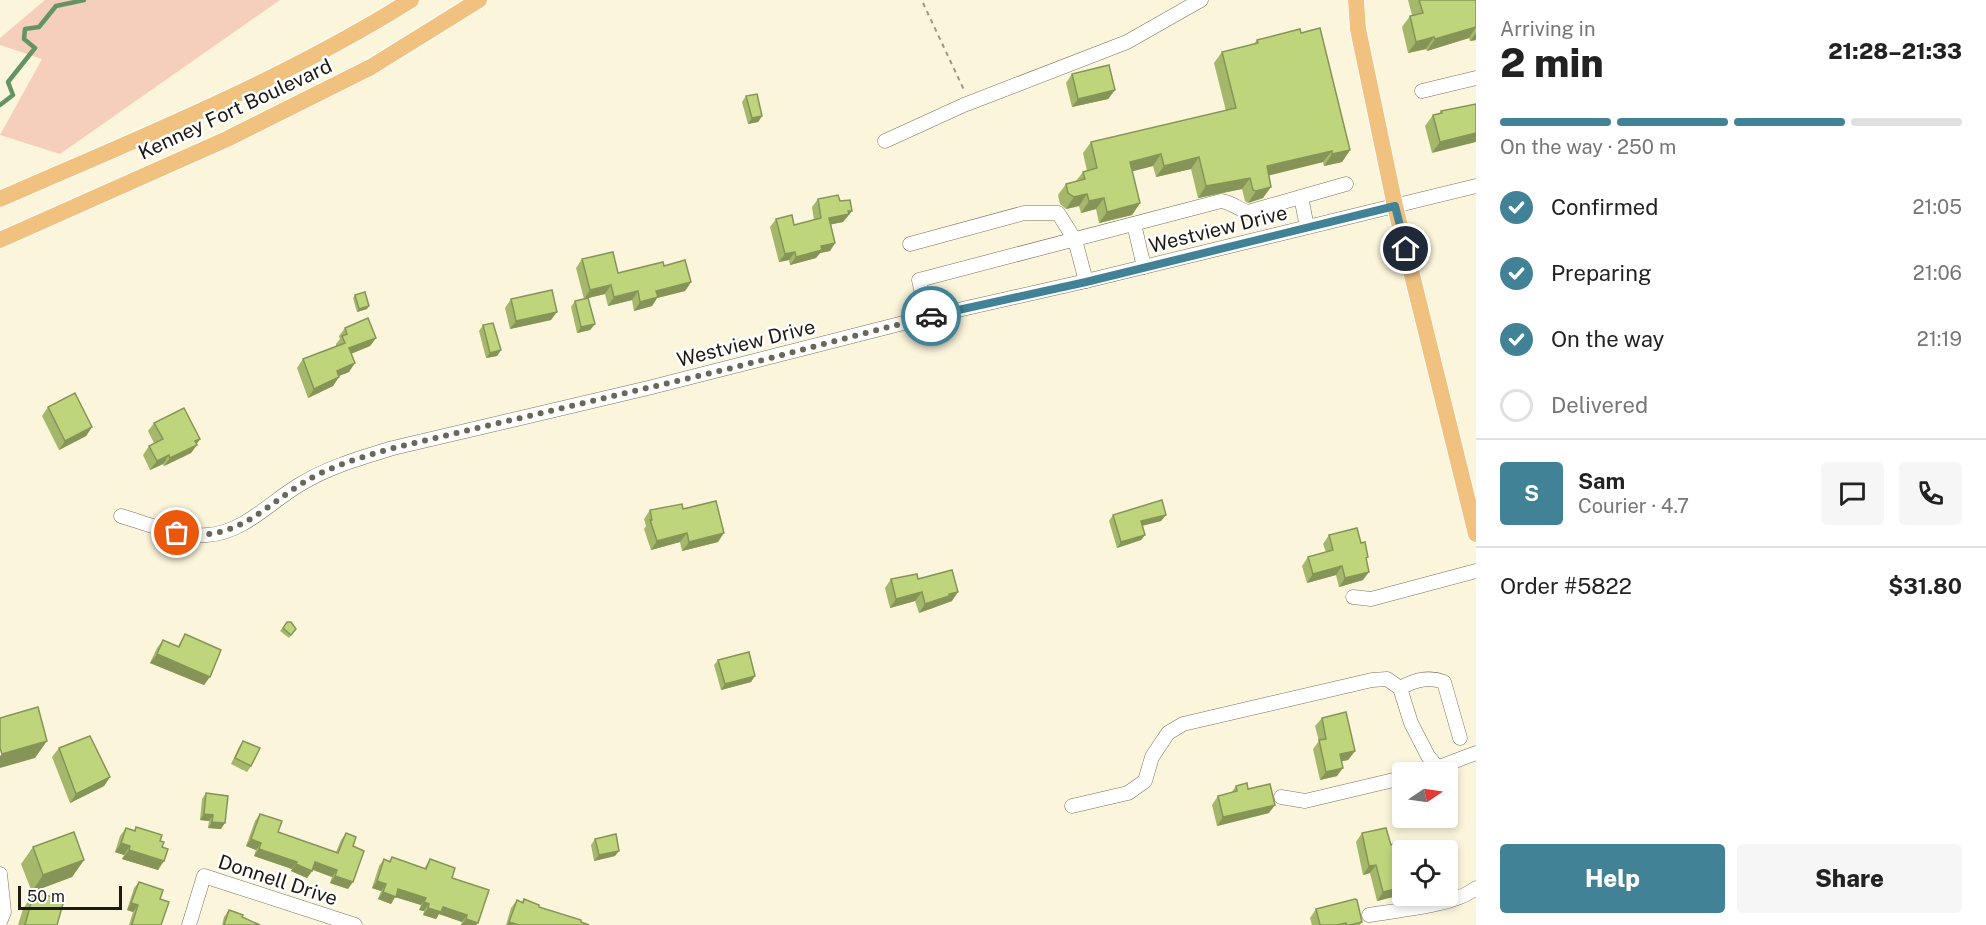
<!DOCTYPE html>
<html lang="en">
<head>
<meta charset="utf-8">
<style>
	:root { --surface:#fff; --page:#f6f6f6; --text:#222; --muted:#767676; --line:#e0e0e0; --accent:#428296 }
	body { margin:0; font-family:"Public Sans",sans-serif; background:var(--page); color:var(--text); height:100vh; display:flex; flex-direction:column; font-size:22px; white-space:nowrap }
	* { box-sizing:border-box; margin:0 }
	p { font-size:20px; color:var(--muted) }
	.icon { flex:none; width:33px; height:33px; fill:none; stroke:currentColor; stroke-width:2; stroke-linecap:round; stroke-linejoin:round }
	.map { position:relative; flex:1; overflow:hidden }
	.panel { display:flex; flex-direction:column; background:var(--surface); width:510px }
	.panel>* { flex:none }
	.needle { width:39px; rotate:77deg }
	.buttons { position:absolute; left:1392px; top:762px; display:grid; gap:12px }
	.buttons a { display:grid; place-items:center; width:66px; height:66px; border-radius:6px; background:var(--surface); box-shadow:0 3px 9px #0003; font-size:30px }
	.scale { position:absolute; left:18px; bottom:15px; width:104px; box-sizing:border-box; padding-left:6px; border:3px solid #1c1a11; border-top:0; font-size:16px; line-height:21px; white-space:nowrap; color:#1c1a11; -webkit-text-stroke:4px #fff; paint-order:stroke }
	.pin { position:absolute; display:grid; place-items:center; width:51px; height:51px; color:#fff; margin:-26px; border:3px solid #fff; border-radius:50%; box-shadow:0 2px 6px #0007 }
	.courier { position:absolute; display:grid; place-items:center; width:60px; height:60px; margin:-30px; border:4px solid #428296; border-radius:50%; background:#fff; color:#222; box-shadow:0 2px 8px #0007 }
	.head em { font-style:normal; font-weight:800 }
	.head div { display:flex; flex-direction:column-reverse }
	.head { display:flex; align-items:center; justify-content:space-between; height:102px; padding:0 24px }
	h1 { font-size:39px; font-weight:800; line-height:45px }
	.bar { display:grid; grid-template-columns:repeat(4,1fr); gap:9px 6px; align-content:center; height:72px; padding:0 24px }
	.bar i { height:8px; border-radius:4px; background:var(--line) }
	.bar .selected { background:var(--accent) }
	.bar p { grid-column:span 4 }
	.line { display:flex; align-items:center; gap:15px; padding:0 24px; border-top:2px solid var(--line) }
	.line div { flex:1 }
	.round { display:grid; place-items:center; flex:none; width:63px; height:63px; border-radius:6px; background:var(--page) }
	ol { padding:0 24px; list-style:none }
	li { display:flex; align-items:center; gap:18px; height:66px }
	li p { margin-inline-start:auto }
	li .icon { padding:6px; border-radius:50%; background:var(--accent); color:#fff; stroke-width:4 }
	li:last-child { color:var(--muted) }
	li i { width:33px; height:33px; border:3px solid var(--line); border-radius:50% }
	.primary-button { display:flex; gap:12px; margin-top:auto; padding:12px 24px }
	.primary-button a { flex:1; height:69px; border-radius:6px; background:var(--accent); color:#fff; font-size:24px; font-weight:800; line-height:69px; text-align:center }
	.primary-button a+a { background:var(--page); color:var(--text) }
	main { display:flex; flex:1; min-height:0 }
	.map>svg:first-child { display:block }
</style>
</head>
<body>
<main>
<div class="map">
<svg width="1476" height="925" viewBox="0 0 1476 925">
	<rect width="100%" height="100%" fill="#fbf5db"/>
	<path fill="#f6cebc" d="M45,0h235l-220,154 -60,-19 42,-76 -42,-14v-7z"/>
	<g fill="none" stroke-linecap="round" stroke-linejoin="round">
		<path stroke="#649464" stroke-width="4.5" d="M0,105l13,-10 -5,-13 27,-34 -11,-9 1,-10 14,-2 17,-21 28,-6"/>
		<defs>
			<g id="minor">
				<path d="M1422,91l54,-13"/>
				<path d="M885,141l79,-36 163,-63 74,-42"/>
				<path d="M1301,197l6,30"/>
				<path d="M1134,224l10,43"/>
				<path d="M910,244l114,-31h34l17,27 11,41"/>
				<path d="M927,317l-8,-37 302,-79c10,1 17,8 27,11l98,-28"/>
				<path d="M121,516c27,8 57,21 86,19 36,-2 62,-32 92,-50 29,-18 61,-27 94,-37l255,-60 279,-71 159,-36 390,-95"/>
				<path d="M1353,597l18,2 105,-28"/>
				<path d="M1400,688c15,-8 28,-12 44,-6l16,56"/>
				<path d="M1426,772l50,-19"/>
				<path d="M1281,797l24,4 97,-23"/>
				<path d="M1072,806l56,-13 17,-12 7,-24 16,-24 15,-9 189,-44 15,-1 13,9 11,35 17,33 10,12"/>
				<path d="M0,874l4,38 -4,10"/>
				<path d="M1369,915c29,-5 85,-9 107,-27"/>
				<path d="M189,925l15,-49 151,49"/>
			</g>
			<g id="major">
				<path d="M1356,0l2,29 37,177 81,328"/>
				<path d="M0,199c139,-61 282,-118 411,-199"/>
				<path d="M0,240l227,-101 144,-72 108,-67"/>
			</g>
		</defs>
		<use href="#minor" stroke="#79735d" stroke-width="15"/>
		<use href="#major" stroke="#fff" stroke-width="18"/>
		<path stroke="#9d9986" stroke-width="2" stroke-dasharray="4.5 4.5" stroke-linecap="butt" d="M923,3l41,87"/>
		<use href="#minor" stroke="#fff" stroke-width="14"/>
		<use href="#major" stroke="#f1c27f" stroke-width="16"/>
	</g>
	<g fill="#a4b76b">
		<path d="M1408,0h68v40l-6,1 -1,-3 -42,13 -1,-2 -18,4 -6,-26 8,-11 2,-1z"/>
		<path d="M1301,33l49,117 -8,12 -18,4 -1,-4 -54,13 -6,23 -15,5 -3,-2 -3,-12 -44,9 -7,-29 -35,8 -3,-11 -21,5 8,32 -8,12 -33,8 -3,-14 -15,4 -2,-7 -13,3 -6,-5 -2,-9 8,-11 10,-3 7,-9 4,-1 -4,-18 8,-11 135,-31 -12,-48 8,-11 32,-8 3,-4z"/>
		<path d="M1072,74l43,16 -7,9 -36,8 -6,-24z"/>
		<path d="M746,96l16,20 -4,6 -10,2 -6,-22z"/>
		<path d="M1476,104l-44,49 -7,-27 8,-11 6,-1 2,-3z"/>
		<path d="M818,199l22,2 12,10 -9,11 -12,2 4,19 -5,8 -10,2 -4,5 -26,7 -1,-5 -10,2 -9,-35 6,-8 18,6 20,-5 -2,-13z"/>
		<path d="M582,259l36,14 46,-7 27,16 -6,9 -28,7 -5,8 -18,5 -2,-11 -24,6 -3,-12 -21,5 -8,-31z"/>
		<path d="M355,295l12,14 -10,3 -4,-14z"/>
		<path d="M511,299l40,21 -41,9 -5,-21z"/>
		<path d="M575,301l20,23 -5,6 -13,3 -6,-26z"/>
		<path d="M483,325l18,25 -4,6 -11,2 -7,-27z"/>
		<path d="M345,328l31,10 -6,8 -19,8 -2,18 -10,4 -6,10 -25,12 -11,-30 6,-9 33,-13v-2l4,-5 -1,-3z"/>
		<path d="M48,407l44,20 -6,9 -27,14 -17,-34z"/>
		<path d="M154,423l46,16 -9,14 -27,13 -1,-2 -13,6 -7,-15 6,-9 5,-3 -6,-12z"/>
		<path d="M683,509l35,33 -36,9 -2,-9 -29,8 -7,-21 2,-3 -2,-7 6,-9z"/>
		<path d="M1113,515h53l-5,6 -19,5 3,9 -4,5 -24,8 -8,-27z"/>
		<path d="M1329,535l37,25 -3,20 -24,7 -3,-12 -29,8 -5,-17 6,-9 18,-5 -3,-8z"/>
		<path d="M891,579h27l34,22 -33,12 -4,-12 -25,7 -5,-20z"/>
		<path d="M287,622l9,7 -7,9 -9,-7z"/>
		<path d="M185,634l19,51 -54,-22 7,-15 6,-8 15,6z"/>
		<path d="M718,660l33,22 -30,8 -7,-25z"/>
		<path d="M1322,718l33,33 -7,9 -7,1 -4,15 -17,4 -7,-31 6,-8 -4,-15z"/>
		<path d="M243,741l8,25 -4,6 -16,-8 8,-17z"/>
		<path d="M59,748l51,29 -6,9 -34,17 -18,-46z"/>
		<path d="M1236,786l12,3 21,24 -52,13 -5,-21 6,-9 13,-3z"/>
		<path d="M206,793l15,36 -13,-1 1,-7 -9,-1 2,-21z"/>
		<path d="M260,814l18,18 58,20 5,-12 5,-7 7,13 -5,43 -18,-6 2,-6 -19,-7 -6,8 -16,-7 1,-2 -38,-13 2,-6 -10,-4 9,-25z"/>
		<path d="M136,827l24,14 2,6 -4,23 -36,-11 2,-4 -9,-3 5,-16 6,-8 8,2z"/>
		<path d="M1362,833l32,36 -1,28 -16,4 -7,-28 -7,2 -7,-33z"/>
		<path d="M595,839l20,17 -21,5 -3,-16z"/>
		<path d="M33,847l51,13 -12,17 -40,15 -11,-28z"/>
		<path d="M392,857l32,12 6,-10 22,19 26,45 -2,2h-15l1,-3 -23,-8 -3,5 -13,-4 1,-4 -5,-1 2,-5 -26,-8 -4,7 -13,-5 3,-8 -9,-3 7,-22 5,-7 5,2z"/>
		<path d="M139,882l21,17 1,26h-32l4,-13 -6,-2 7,-22z"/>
		<path d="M34,892l23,33h-39l5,-16z"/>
		<path d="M524,899l15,8 50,18h-83l5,-17 6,-8 5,2z"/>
		<path d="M1316,909l46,13 -2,3h-48l-2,-7z"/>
		<path d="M229,910l23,12 8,3h-38l2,-8z"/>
	</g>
	<g fill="#869557">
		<path d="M1476,27l-7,11 -42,13 8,-12z"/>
		<path d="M1476,33v7l-6,1z"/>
		<path d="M1434,37l-8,12 -18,4 8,-11z"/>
		<path d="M1115,90l-7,9 -36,8 6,-8z"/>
		<path d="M762,116l-4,6 -10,2 4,-6z"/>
		<path d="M1476,133v9l-44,11 8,-11z"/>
		<path d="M1350,150l-8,12 -18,4 8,-12z"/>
		<path d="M1332,151l-9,11 -64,16 8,-12z"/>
		<path d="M1161,154l-8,12 -31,8 8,-12z"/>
		<path d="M1199,157l-8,12 -35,8 8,-11z"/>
		<path d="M1250,178l-8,11 -44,9 8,-12z"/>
		<path d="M1271,187l-8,11 -15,5 8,-12z"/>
		<path d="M1087,194l-8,12 -13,3 8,-12z"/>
		<path d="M1104,198l-8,11 -15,4 8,-12z"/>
		<path d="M1140,203l-8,12 -33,8 8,-11z"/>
		<path d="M848,211h4l-9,11 -19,4 5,-8z"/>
		<path d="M835,243l-5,8 -10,2 -4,5 -26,7 6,-8 25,-11z"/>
		<path d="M795,252l-6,8 -10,2 6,-8z"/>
		<path d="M691,282l-6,9 -28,7 -5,8 -18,5 6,-9 16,-11z"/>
		<path d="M611,285l-6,9 -21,5 6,-9z"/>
		<path d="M638,291l-6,9 -24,6 6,-9z"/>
		<path d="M369,306l-2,3 -10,3 2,-3z"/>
		<path d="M557,312l-6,8 -41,9 6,-8z"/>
		<path d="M595,324l-5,6 -13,3 4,-6z"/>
		<path d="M376,338l-6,8 -27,11 6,-9z"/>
		<path d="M501,350l-4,6 -11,2 4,-5z"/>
		<path d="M355,363l-6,9 -18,7 6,-8z"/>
		<path d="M339,377l-6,9 -25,12 6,-9z"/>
		<path d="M92,427l-6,9 -27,14 6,-9z"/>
		<path d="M200,439l-5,7 2,-1 -6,8 -27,13 6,-8z"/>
		<path d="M169,455l-6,9 -13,6 7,-9z"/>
		<path d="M1166,515l-5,6 -24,6 4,-6z"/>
		<path d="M687,533l-7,9 -29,8 6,-9z"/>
		<path d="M724,533l-6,9 -36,9 7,-9z"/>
		<path d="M1145,535l-4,5 -24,8 4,-6z"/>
		<path d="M1342,566l-6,9 -29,8 6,-9z"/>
		<path d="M1369,572l-6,8 -24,7 6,-9z"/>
		<path d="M922,592l-7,9 -25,7 6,-9z"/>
		<path d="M958,592l-6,9 -33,12 6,-9 24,-10z"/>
		<path d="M157,654l53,23 -6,8 -54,-22z"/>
		<path d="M755,676l-4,6 -30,8 4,-6z"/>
		<path d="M47,741l-12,17 -35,10v-12l2,-2z"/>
		<path d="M1355,751l-7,9 -14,3 6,-9z"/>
		<path d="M1343,768l-6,8 -17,4 6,-8z"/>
		<path d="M110,777l-6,9 -34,17 6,-9z"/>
		<path d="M1275,805l-6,8 -52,13 6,-9z"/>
		<path d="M204,814l9,1 -4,6 -9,-1z"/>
		<path d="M212,822l13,1 -4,6 -13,-1z"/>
		<path d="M251,839l10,4 -5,7 -10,-4z"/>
		<path d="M121,843l9,3 -6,9 -9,-3z"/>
		<path d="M259,849l38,13 -5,7 -38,-13z"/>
		<path d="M129,850l35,11 -6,9 -36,-11z"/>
		<path d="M619,851l-4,5 -21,5 5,-6z"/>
		<path d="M84,860l-12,17 -40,15 11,-17z"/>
		<path d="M315,862l22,8 -5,7 -21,-8z"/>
		<path d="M1399,862l-6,9v-8z"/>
		<path d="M296,864l16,7 -5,7 -16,-7z"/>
		<path d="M1376,865l-6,8 -7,2 6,-9z"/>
		<path d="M335,876l18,6 -5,7 -18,-6z"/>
		<path d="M377,881l9,3 -5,7 -9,-3z"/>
		<path d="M1399,888l-6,9 -16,4 6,-9z"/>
		<path d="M398,889l28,9 -5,7 -26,-8 -4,7 -13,-5 5,-7z"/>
		<path d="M424,902l5,2 -5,7 -5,-1z"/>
		<path d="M131,903l7,2 -5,7 -6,-2z"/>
		<path d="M443,907l24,8 -5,7 -23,-8 -3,5 -13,-4 5,-7z"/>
		<path d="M466,919l12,4 -2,2h-15z"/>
		<path d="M509,922l10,3h-12z"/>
	</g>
	<g fill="#bfd57c" stroke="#869557" stroke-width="1.5">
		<path d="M1419,0h57v27l-41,12 -1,-2 -18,5 -6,-26 13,-3z"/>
		<path d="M1320,28l30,122 -18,4v-3l-65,15 4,21 -15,4 -3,-1 -3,-12 -44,8 -7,-29 -35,9 -3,-12 -31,8 10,41 -33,9 -3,-14 -15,3 -2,-7 -13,3 -6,-4 -2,-9 19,-5 -2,-7 14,-4 -6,-26 145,-34 -14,-56 36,-9 -1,-3 43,-11 1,4z"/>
		<path d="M1109,65l6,25 -37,9 -6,-25z"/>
		<path d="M757,94l5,22 -10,2 -6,-22z"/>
		<path d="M1476,104v29l-36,9 -7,-27 9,-2 -1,-2z"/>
		<path d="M838,195l2,6 10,-1 2,11h-4l1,3 -20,4 6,25 -14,3 1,4 -26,7 -1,-5 -10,2 -9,-35 16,-4 2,10 27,-7 -3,-19z"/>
		<path d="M613,252l5,21 45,-11 1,4 21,-6 6,22 -35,9 2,6 -18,5 -2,-11 -24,6 -3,-12 -21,5 -8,-31z"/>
		<path d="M552,290l5,22 -41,9 -5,-22z"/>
		<path d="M365,292l4,14 -10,3 -4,-14z"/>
		<path d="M588,298l7,26 -14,3 -6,-26z"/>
		<path d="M368,318l8,20 -27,10 6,15 -18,8 2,6 -25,12 -11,-30 42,-16 -3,-7 5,-2 -2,-6z"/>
		<path d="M493,323l8,27 -11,3 -7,-28z"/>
		<path d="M75,393l17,34 -27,14 -17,-34z"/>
		<path d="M184,408l16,31 -5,2 2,4 -27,13 -1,-3 -12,6 -8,-15 14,-7 -9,-16z"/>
		<path d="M1162,500l4,15 -25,6 4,14 -24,7 -8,-27z"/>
		<path d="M716,501l8,32 -35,9 -2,-9 -30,8 -7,-21h2l-2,-10 32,-6 1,5z"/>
		<path d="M1357,528l4,15 4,-1 3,15 -2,1 3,14 -24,6 -3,-12 -29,8 -5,-17 25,-7 -4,-15z"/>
		<path d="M952,570l6,22 -9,2v2l-24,8 -3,-12 -26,7 -5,-20 26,-5 1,5z"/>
		<path d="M287,622h4l5,7 -5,6 -8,-7z"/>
		<path d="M185,634l36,16 -11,27 -53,-23 6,-14 16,7z"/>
		<path d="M749,652l6,24 -30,8 -7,-24z"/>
		<path d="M38,707l9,34 -45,13 -2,-6v-30z"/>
		<path d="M1346,712l9,39 -15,3 3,14 -17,4 -7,-32 7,-1 -4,-21z"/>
		<path d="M90,736l20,41 -34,17 -17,-46z"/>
		<path d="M243,741l17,7 -9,18 -16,-8z"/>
		<path d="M1247,783l1,6 22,-5 5,21 -52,12 -5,-21 19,-5 -1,-5z"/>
		<path d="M206,793l22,3 -3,27 -13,-1 1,-7 -9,-1z"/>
		<path d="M260,814l22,7 -4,11 60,21 8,-20 10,4 -3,9 11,5 -11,31 -18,-6 2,-6 -22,-8 -3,9 -16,-7 1,-2 -38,-13 2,-6 -10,-4z"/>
		<path d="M136,827l26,8 -2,6 4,1 -2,5 6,2 -4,12 -35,-11 1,-4 -9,-3 5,-15 9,3z"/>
		<path d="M1386,828l5,17 4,-2 4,19 -6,1 6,25 -16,4 -7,-27 -7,1 -7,-33z"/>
		<path d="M74,832l10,28 -41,15 -10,-28z"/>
		<path d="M616,834l3,17 -20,4 -4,-16z"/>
		<path d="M392,857l34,12 4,-10 25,9 -3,10 37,12 -11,33 -12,-4 1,-4 -24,-8 -2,5 -13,-4 1,-4 -5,-2 2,-4 -28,-9 -2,8 -13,-5 3,-8 -9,-3 7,-22 6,3z"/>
		<path d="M139,882l24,8 -3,9 9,3 -8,23h-27l-2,-1 6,-19 -7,-2z"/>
		<path d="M34,892l30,8 -7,25h-32z"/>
		<path d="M524,899l15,6v2l42,13v2l8,3h-70l-10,-3 8,-22 6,3z"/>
		<path d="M1355,899l2,1 5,22 -12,3h-4v-2l-9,2h-17l-4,-16z"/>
		<path d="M229,910l14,5 -1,2 18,8h-36z"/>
	</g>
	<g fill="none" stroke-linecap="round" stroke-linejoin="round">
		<path stroke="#6a6758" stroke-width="6" stroke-dasharray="0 10.8" d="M177,533c66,12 92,-36 146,-61 22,-10 46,-17 70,-24l339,-80 199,-52"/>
		<path stroke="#428296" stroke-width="8" d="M931,316l155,-34 309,-76 11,43"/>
	</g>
	<g text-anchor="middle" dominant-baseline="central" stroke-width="5" stroke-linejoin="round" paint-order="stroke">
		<g font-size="20" fill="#1c1a11" stroke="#fff">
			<text transform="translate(235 109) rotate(-25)">Kenney Fort Boulevard</text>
			<text transform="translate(1218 229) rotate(-14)">Westview Drive</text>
			<text transform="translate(746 343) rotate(-14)">Westview Drive</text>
			<text transform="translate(278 880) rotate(18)">Donnell Drive</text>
		</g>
	</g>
</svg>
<div class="buttons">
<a><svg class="needle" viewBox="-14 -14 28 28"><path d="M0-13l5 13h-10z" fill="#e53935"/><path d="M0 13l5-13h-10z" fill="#767676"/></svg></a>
<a><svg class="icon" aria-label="locate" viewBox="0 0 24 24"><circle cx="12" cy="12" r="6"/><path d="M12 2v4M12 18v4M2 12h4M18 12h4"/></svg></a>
</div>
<div class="scale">50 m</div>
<div class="pin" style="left:177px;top:533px;background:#ea580c"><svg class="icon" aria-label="bag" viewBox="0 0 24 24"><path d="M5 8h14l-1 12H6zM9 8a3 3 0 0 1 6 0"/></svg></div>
<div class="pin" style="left:1406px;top:249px;background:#1f2937"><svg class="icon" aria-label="home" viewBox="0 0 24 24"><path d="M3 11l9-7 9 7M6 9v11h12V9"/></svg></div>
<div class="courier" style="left:931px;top:316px"><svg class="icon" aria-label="car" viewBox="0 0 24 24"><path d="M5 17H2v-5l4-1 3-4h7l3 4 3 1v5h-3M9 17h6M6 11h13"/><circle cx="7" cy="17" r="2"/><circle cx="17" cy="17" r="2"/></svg></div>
</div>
<section class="panel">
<div class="head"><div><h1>2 min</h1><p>Arriving in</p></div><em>21:28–21:33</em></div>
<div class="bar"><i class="selected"></i><i class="selected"></i><i class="selected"></i><i></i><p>On the way · 250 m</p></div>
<ol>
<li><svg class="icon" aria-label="check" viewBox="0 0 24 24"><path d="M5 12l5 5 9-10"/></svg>Confirmed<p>21:05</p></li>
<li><svg class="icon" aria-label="check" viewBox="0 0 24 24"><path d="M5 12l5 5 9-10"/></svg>Preparing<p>21:06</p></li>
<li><svg class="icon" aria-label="check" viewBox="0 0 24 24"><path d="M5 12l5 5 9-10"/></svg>On the way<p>21:19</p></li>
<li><i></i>Delivered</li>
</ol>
<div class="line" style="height:108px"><b class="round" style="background:var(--accent);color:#fff">S</b><div><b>Sam</b><p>Courier · 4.7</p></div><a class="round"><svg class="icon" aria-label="chat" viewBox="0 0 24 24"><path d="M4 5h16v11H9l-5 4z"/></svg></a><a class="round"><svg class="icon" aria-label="phone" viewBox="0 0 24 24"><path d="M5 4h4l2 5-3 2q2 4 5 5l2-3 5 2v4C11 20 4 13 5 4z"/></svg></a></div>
<div class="line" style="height:78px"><div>Order #5822</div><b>$31.80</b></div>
<div class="primary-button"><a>Help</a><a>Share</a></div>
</section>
</main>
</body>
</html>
